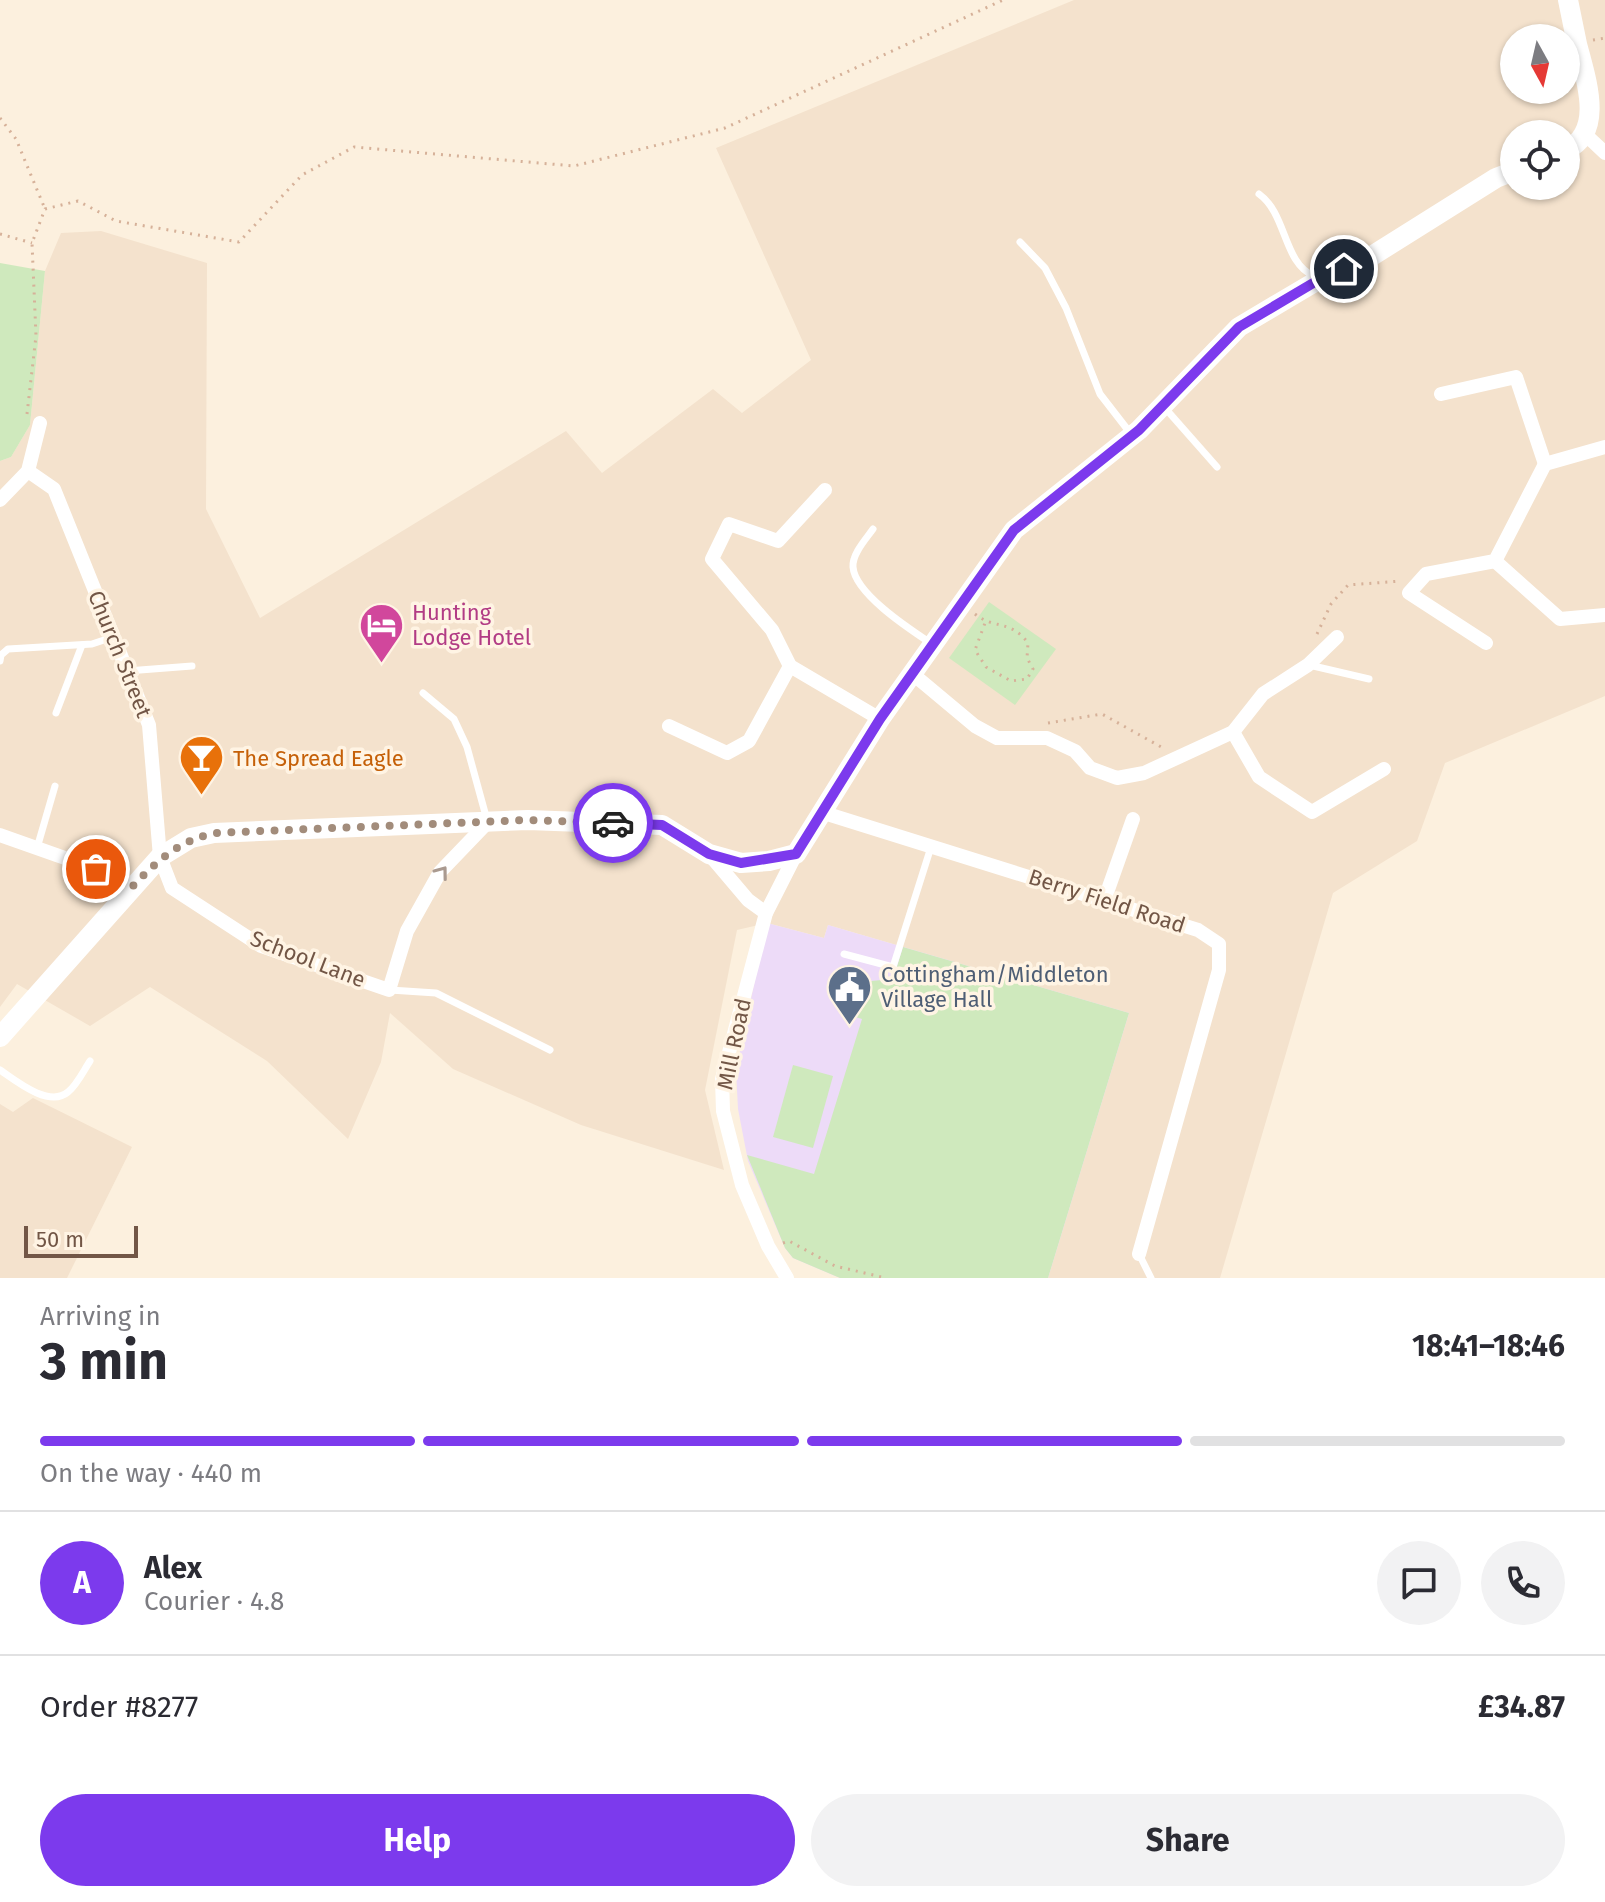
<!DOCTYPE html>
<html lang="en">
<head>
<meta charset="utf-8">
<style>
	:root { --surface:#fff; --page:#f2f2f3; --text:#2b2b33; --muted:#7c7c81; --line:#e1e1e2; --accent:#7c3aed }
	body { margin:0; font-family:"Fira Sans",sans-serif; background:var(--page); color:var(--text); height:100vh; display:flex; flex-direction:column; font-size:30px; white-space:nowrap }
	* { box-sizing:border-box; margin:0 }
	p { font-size:26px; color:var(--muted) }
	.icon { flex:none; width:44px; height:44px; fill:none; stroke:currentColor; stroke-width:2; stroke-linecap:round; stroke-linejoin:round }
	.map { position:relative; height:1278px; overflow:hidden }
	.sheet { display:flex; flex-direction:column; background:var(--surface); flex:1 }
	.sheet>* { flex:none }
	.needle { width:52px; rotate:172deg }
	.tools { position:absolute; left:1500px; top:24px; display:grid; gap:16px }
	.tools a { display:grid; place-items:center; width:80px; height:80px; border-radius:50%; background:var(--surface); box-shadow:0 2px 6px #0004; font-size:40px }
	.scale { position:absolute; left:24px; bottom:20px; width:114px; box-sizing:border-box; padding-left:8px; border:4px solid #725646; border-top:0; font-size:22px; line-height:28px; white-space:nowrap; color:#725646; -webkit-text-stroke:6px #fff4e4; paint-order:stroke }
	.pin { position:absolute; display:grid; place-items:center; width:68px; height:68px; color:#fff; margin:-34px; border:4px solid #fff; border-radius:50%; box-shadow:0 2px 8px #0007 }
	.courier { position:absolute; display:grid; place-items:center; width:80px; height:80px; margin:-40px; border:6px solid #7c3aed; border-radius:50%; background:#fff; color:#222; box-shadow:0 2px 10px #0007 }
	.summary em { font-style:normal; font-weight:700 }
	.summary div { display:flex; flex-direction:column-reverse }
	.summary { display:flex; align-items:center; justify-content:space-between; height:136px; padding:0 40px }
	h1 { font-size:52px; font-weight:700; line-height:60px }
	.bar { display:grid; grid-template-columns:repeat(4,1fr); gap:12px 8px; align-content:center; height:96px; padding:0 40px }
	.bar i { height:10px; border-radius:6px; background:var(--line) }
	.bar .active { background:var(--accent) }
	.bar p { grid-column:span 4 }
	.line { display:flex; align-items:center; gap:20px; padding:0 40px; border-top:2px solid var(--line) }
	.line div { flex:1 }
	.round { display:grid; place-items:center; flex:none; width:84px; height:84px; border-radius:42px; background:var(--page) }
	.primary-button { display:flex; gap:16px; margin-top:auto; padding:16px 40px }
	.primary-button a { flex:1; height:92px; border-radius:48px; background:var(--accent); color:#fff; font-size:32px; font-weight:700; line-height:92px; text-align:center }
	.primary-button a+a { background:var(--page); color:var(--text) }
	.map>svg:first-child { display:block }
</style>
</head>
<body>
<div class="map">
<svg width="1605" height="1278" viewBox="0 0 1605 1278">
	<rect width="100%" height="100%" fill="#fcf0de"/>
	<g fill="#f4e2cd" fill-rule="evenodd">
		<path d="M1074,0h531v696l-160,67 -28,78 -84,52 -113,385h-172l81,-265 -301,-88 -4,13 -57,-15 -30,7 -32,160 19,80 -143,-45 -128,-56 -63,-56 -9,49 -33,77 -81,-78 -117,-74 -60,39 -73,-42 -17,23v-546l11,-4 19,-32 15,-154 16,-38 40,-2 106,32 -1,246 54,109 306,-187 36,42 111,-84 29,24 69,-53 -95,-212zM1514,38h52v52h-52zM1514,134h52v52h-52z"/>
		<path d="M33,1098l99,49 -65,131h-67v-174l13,8z"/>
	</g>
	<path fill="#eddbf8" d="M767,923l57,15 4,-13 301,88 -81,265h-208l-47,-20 -8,-10 -37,-87 -10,-52 -2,-39z"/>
	<g fill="#cfe9bd">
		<path d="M0,263l45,8 -15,154 -19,32 -11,4z"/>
		<path d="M989,602l67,47 -41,56 -66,-47z"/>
		<path d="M903,947l226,66 -81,265h-208l-47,-20 -8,-10 -38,-93 67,19 48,-155 -23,-7 6,-22 21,5 5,-14 22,-2z"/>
		<path d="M793,1065l40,11 -20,72 -40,-11z"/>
	</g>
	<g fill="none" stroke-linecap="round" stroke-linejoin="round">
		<g stroke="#d6b199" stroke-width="3" stroke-dasharray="2 6" stroke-linecap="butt">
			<path d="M1593,40l12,-2"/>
			<path d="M0,118l16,21 29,70"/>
			<path d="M0,234l32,9"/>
			<path d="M27,414l9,-78 -4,-93 13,-34 33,-8 38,20 123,21 63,-67 52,-28 220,19 151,-38 278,-128"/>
			<path d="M975,614c20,16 35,5 53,29l-1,15 6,11 -6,10 -16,2 -25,-14 -11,-17 10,-27"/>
			<path d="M1317,634l14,-30 17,-19 53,-4"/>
			<path d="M1048,723l54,-9 61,34"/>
			<path d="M783,1243l6,-2 46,25 51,12"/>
		</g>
		<g stroke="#fff" stroke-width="7">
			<path d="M1259,194c28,20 24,69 55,82"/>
			<path d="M1020,242l25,26 21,40 34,86 31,40"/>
			<path d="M1165,408l52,59"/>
			<path d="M873,529c-7,10 -21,25 -20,38 2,27 58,63 79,77"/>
			<path d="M0,661l1,-6 7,-6 84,-5 21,-7"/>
			<path d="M1309,665l60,14"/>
			<path d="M127,671l65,-5"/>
			<path d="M423,693l31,26 13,28 20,73"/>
			<path d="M56,713l26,-68"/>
			<path d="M37,848l18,-62"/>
			<path d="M844,954l49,13 38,-120"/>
			<path d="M390,990l46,3 114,57"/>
			<path d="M0,1070c16,11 49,38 68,22 9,-7 16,-22 22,-31"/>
			<path d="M1139,1254l12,24"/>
		</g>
		<g stroke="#fff" stroke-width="14">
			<path d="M1587,136l18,17"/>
			<path d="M1441,394l75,-17 29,87"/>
			<path d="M28,471l26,18 95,236 11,132 12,31 89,58 128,44 18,-59 33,-59 48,-50"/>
			<path d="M825,490l-47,51 -49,-17 -17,35 60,71 18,36 90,53"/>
			<path d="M0,500l28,-29 12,-48"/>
			<path d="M1495,561l65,58 45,-4"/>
			<path d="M1486,643l-77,-50 17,-19 69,-13 50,-97 60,-17"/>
			<path d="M914,675l61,51 22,12h50l28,13 15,17 27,10 27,-5 89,-41 30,-38 45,-29 29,-28"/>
			<path d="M669,726l58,27 22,-12 41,-75"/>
			<path d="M1233,732l26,45 53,35 72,-43"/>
			<path d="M821,812l377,118 21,14v26l-80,284"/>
			<path d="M0,835l96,34 35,19"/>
			<path d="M709,854l39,46 18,13"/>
			<path d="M1104,901l29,-82"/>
			<path d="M787,1278l-19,-32 -26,-61 -19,-74 -1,-32 44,-166 30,-59"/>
		</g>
		<g stroke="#fff" stroke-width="20">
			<path d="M1566,150c39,-18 20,-71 11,-106 -3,-15 -6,-29 -9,-44"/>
			<path d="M0,1037l160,-180 31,-19 23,-5 314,-13 134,5 47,29 32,9 28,-2 27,-7 84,-135 134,-189 125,-100 100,-103 81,-48 47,-20 129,-81 18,-7"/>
		</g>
	</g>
	<defs><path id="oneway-chevron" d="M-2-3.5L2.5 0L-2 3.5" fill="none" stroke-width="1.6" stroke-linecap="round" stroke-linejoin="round" transform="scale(2)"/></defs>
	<use stroke="#aa9a90" href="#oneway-chevron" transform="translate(442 872) rotate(-53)"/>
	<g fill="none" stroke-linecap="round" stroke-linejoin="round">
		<path stroke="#a28c7b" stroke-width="8" stroke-dasharray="0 14.4" d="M96,869l35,19c26,-27 46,-46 83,-55l314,-13 85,3"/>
		<path stroke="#7c3aed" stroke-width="10" d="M613,823l49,2 47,29 32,9 55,-9 84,-135 134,-189 125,-100 100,-103 81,-48 24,-10"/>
	</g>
	<defs>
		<symbol id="hotel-pin" viewBox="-11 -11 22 30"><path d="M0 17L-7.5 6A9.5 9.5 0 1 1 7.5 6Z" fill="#d1479c" stroke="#fff4e4"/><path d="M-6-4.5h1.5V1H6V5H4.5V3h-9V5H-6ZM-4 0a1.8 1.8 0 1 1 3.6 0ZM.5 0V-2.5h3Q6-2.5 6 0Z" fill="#fff"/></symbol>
		<symbol id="bar-pin" viewBox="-11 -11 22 30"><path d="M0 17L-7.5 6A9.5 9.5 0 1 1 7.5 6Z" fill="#e8710a" stroke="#fff4e4"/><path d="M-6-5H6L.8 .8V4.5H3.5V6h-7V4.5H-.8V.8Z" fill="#fff"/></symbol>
		<symbol id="civic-pin" viewBox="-11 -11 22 30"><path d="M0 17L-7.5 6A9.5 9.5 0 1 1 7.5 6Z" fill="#5c6f8a" stroke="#fff4e4"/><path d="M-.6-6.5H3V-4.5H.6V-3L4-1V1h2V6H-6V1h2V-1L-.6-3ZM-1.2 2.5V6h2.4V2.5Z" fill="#fff"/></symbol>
	</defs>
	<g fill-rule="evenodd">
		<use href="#hotel-pin" x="356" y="600" width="51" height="69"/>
		<use href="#bar-pin" x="176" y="732" width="51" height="69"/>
		<use href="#civic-pin" x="824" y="962" width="51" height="69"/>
	</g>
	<g text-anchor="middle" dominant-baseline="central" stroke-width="7" stroke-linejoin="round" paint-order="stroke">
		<g font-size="22" fill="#b23c85" stroke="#fff4e4" text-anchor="start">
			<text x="412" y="612">Hunting<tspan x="412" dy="25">Lodge Hotel</tspan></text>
		</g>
		<g font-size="22" fill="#725646" stroke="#fff4e4">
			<text transform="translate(120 654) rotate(68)">Church Street</text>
			<text transform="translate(1107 901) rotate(18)">Berry Field Road</text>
			<text transform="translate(308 959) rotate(21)">School Lane</text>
			<text transform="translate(734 1044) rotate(-78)">Mill Road</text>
		</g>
		<g font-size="22" fill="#c56008" stroke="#fff4e4" text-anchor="start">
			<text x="233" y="758">The Spread Eagle</text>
		</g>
		<g font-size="22" fill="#4e5e75" stroke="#fff4e4" text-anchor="start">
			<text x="881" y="974">Cottingham/Middleton<tspan x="881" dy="25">Village Hall</tspan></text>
		</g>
	</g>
</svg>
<div class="tools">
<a><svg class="needle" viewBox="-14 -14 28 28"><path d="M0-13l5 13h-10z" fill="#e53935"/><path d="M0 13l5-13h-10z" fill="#7c7c81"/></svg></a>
<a><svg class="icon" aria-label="locate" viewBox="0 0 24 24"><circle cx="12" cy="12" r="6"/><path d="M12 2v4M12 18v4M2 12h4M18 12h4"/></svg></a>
</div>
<div class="scale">50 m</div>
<div class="pin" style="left:96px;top:869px;background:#ea580c"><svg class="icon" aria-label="bag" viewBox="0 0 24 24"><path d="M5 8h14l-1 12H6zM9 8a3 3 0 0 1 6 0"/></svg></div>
<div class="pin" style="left:1344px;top:269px;background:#1f2937"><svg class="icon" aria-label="home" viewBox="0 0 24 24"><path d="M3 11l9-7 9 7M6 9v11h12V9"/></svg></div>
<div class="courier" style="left:613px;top:823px"><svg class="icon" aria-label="car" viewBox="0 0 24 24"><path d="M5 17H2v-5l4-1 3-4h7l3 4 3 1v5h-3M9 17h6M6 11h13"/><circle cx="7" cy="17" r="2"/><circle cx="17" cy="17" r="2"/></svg></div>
</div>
<section class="sheet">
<div class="summary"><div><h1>3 min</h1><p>Arriving in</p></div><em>18:41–18:46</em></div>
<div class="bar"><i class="active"></i><i class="active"></i><i class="active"></i><i></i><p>On the way · 440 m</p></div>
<div class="line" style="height:144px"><b class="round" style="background:var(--accent);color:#fff">A</b><div><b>Alex</b><p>Courier · 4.8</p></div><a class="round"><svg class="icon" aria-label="chat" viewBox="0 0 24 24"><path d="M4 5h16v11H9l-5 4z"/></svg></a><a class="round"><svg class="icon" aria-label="phone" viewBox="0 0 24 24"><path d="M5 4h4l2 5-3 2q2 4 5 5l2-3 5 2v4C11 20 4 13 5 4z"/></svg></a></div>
<div class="line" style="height:104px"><div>Order #8277</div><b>£34.87</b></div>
<div class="primary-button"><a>Help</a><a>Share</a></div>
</section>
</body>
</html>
